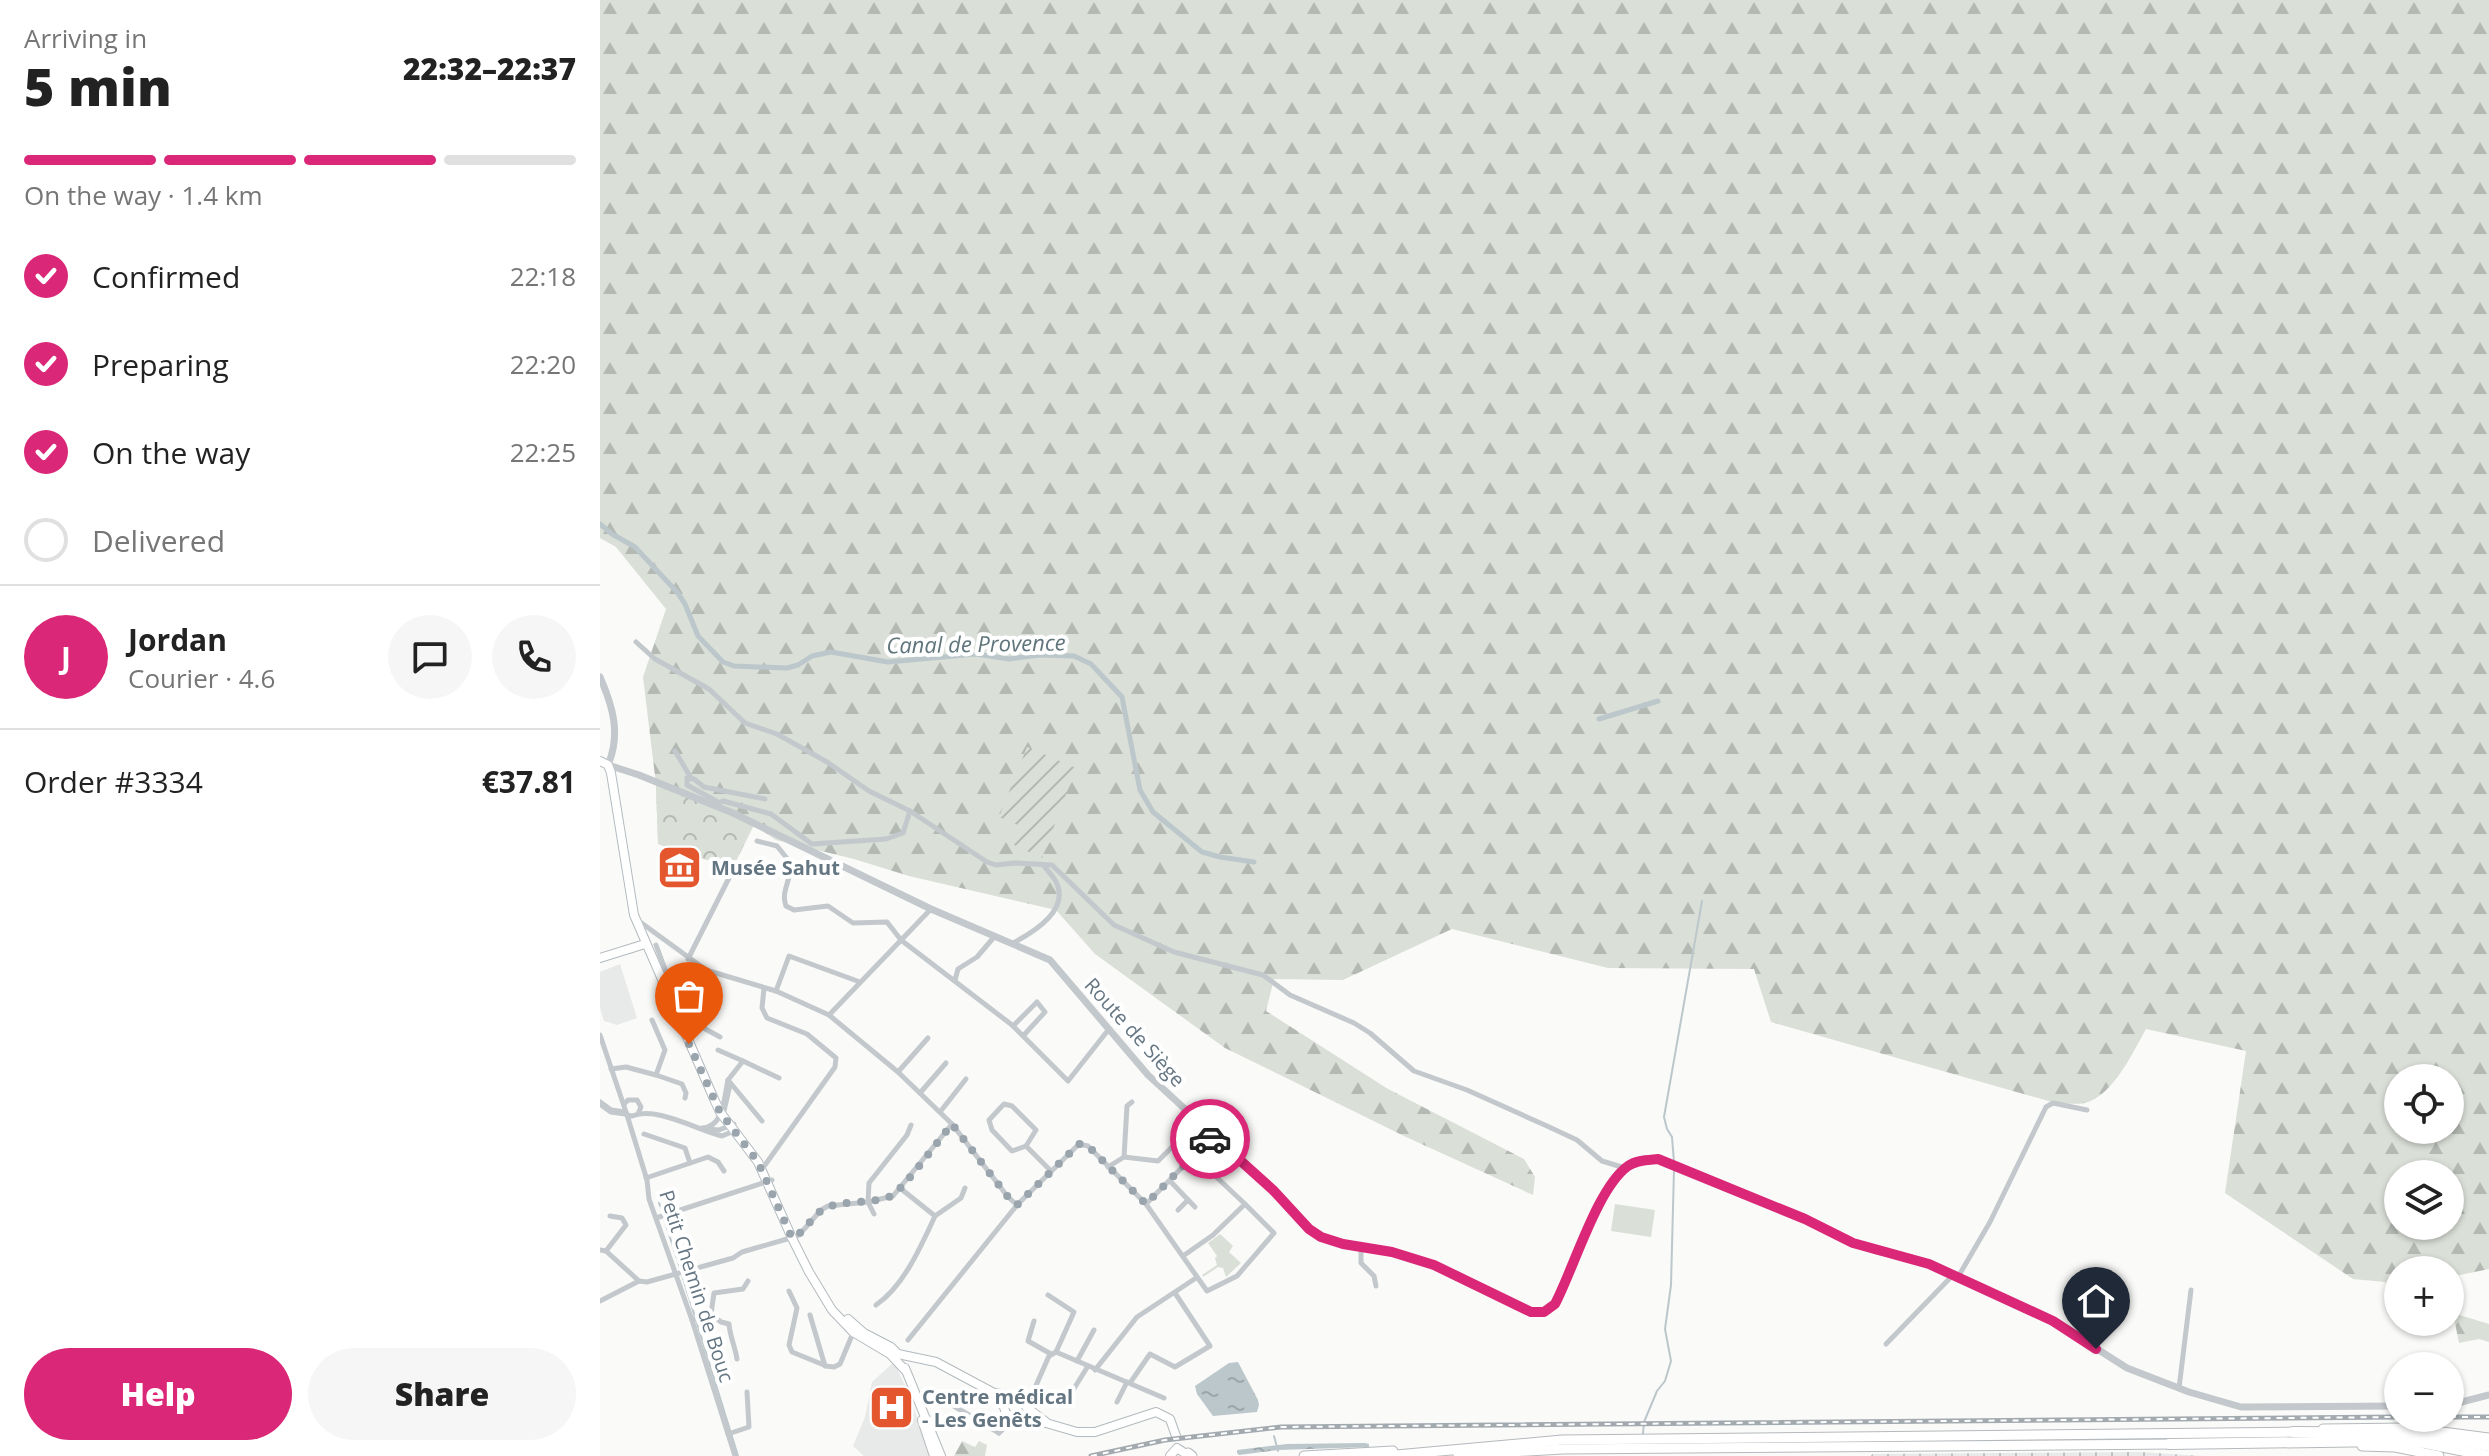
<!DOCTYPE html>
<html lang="en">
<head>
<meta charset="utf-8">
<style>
	:root { --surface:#fff; --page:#f6f6f6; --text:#222; --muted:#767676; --line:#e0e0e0; --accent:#db2777 }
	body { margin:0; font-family:"Open Sans",sans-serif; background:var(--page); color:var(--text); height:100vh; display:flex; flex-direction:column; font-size:30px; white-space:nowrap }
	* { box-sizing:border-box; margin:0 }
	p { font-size:26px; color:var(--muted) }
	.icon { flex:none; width:44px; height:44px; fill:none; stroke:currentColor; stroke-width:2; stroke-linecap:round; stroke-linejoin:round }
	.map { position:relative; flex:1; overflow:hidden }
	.details { display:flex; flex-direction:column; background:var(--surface); width:600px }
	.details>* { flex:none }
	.controls { position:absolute; left:1784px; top:1064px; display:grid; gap:16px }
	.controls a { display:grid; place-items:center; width:80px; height:80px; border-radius:50%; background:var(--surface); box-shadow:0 2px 6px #0004; font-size:40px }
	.pin { position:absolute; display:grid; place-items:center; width:68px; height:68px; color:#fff; margin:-82px -34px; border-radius:50% 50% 50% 0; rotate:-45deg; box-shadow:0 0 8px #0007 }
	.pin .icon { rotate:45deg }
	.courier { position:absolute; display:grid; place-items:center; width:80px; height:80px; margin:-40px; border:6px solid #db2777; border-radius:50%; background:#fff; color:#222; box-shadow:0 2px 10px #0007 }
	.head em { font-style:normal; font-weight:800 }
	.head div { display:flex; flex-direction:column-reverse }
	.head { display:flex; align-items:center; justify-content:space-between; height:136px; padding:0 24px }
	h1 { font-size:52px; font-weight:800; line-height:60px }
	.bar { display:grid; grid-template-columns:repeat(4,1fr); gap:12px 8px; align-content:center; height:96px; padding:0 24px }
	.bar i { height:10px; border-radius:6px; background:var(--line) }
	.bar .active { background:var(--accent) }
	.bar p { grid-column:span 4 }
	.line { display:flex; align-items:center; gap:20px; padding:0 24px; border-top:2px solid var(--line) }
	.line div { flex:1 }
	.round { display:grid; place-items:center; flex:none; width:84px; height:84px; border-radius:42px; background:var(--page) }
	ol { padding:0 24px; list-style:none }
	li { display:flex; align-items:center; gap:24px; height:88px }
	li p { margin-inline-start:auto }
	li .icon { padding:8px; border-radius:50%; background:var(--accent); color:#fff; stroke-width:4 }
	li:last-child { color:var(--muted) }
	li i { width:44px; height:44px; border:4px solid var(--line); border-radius:50% }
	.cta { display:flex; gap:16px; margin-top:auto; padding:16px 24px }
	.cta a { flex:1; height:92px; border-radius:48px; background:var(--accent); color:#fff; font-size:32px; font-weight:800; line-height:92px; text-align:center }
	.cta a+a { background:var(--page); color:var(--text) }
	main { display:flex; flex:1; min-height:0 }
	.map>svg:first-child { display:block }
</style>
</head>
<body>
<main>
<section class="details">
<div class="head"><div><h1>5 min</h1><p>Arriving in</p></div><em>22:32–22:37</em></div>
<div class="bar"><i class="active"></i><i class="active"></i><i class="active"></i><i></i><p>On the way · 1.4 km</p></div>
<ol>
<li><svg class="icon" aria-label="check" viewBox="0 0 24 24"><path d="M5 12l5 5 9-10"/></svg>Confirmed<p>22:18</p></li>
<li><svg class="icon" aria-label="check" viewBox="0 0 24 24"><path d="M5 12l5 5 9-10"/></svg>Preparing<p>22:20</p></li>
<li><svg class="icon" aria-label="check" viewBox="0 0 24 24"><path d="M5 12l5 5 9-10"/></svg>On the way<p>22:25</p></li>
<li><i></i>Delivered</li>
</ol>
<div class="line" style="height:144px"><b class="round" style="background:var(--accent);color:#fff">J</b><div><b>Jordan</b><p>Courier · 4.6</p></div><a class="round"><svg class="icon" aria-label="chat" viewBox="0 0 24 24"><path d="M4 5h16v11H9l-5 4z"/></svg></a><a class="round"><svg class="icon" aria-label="phone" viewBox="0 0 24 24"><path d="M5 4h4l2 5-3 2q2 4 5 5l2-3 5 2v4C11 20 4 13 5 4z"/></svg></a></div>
<div class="line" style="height:104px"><div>Order #3334</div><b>€37.81</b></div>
<div class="cta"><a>Help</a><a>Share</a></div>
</section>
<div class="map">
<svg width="1889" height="1456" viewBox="0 0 1889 1456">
	<defs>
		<pattern id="industrial-grid" width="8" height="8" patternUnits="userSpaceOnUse" patternTransform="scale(2)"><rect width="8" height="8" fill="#e8e9e9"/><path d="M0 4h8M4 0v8" fill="none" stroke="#c0c1c2"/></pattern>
		<pattern id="forest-firs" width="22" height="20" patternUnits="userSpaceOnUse" patternTransform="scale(2)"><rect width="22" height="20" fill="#dadfd7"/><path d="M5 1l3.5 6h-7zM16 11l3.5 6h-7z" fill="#b4b9b4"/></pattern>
		<pattern id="park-crowns" width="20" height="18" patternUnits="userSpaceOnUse" patternTransform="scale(2)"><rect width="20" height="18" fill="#dadfd7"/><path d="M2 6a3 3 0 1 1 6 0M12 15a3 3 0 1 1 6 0" fill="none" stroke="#b4b9b4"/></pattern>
		<pattern id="garden-furrows" width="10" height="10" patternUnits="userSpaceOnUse" patternTransform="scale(2)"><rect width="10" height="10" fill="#dadfd7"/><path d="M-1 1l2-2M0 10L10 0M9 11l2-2" fill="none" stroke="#b4b9b4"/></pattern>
		<pattern id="water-ripples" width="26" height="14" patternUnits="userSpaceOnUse" patternTransform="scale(2)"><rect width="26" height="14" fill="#bbc7cb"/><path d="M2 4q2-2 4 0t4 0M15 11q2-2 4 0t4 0" fill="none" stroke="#9ca6aa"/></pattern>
	</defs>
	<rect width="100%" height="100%" fill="#fafaf8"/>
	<g fill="#e8e9e9">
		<path d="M20,964l17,54 -20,7 -13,-4 -4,-13v-36z"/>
		<path d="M294,1362l17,36 18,58h-65l-11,-10 12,-29 7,-35z"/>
	</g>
	<path fill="url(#industrial-grid)" d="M1540,1452l62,4h-331l1,-2z"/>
	<g fill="#dadfd7">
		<path d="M1015,1204l40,6 -4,27 -40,-6z"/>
		<path d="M620,1234l13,12 -4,6 12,11 -15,14 -3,-9 -5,-1 -15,10 -1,-2 15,-10 -2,-7 2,-2 -9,-13z"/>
	</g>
	<g fill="url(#forest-firs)" fill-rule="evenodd">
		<path d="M0,0h1889v1269l-39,8v-7h-52v19l-4,1 -9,-8 -32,-3 -128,-86 21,-142 -100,-22c-13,23 -33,67 -61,74 -10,2 -23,0 -33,-1l-281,-80 -17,-53 -146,-1 -156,-39 -109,51 -69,-1 -8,32 122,78 136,70 11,18 -2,18 -129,-59 -179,-88 -130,-94 -39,-44 -147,-34 -55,-17 -78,-19 -22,-15 -20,40 -31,-6 -45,-15 -2,-60 -13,-107 23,-68 -50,-62 -16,-9zM1798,1078h52v52h-52zM1798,1174h52v52h-52z"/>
		<path d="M1853,1313l36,11v18l-10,-3 -20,4z"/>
		<path d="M362,1441l13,6 4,-6 8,4 -2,11h-31z"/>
	</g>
	<path fill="url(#park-crowns)" d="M56,784l97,41 -19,40 -31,-6 -45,-15z"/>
	<path fill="url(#garden-furrows)" d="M427,747l49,21 -34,90 -28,-13 8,-18 -23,-10z"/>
	<g fill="url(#water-ripples)">
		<path d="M638,1362l20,38 1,5 -2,7 -44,4 -16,-22 -2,-8 34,-23z"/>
		<path d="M765,1443l4,1v3l-91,3 -39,5 -2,-2v-3l50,-6z"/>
	</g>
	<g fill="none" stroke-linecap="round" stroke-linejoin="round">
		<g stroke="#bbc7cb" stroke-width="2">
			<path d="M1074,1162l-2,-25 -5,-8 -3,-12 38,-216"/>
			<path d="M59,1203l4,10"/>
			<path d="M64,1219l16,49"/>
			<path d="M82,1275l56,181"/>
			<path d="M1043,1434l1,-12 13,-31 8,-10 6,-20 -6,-32 6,-44 3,-116"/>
			<path d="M674,1436l4,15"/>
		</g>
		<g stroke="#bbc7cb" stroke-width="5">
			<path d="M0,524l12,10 23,13 42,45 8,12 13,32 25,26 11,4 53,2 11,-3 14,-9 19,-4 57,10 88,-8 33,5 31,-4 34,1 17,8 31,33 18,93 13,22 49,40 18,5 34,5"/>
			<path d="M999,719l59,-18"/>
		</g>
		<defs>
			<g id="secondary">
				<path d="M0,761l8,4 3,8 23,142 80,184 6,13 38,50 34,76 17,34 23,38 21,22 37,22 15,16"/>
				<path d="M0,958l45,-14"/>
				<path d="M248,1319l16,14 27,14 7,7 38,8 58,31 25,4 5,3 2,7 20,15"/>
				<path d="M305,1368l36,88"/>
				<path d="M394,1394l10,13 2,7 10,4 7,-3"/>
				<path d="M422,1416l55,16h18l61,-20 14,7 6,17"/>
				<path d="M322,1420l12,36"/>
				<path d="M570,1456l7,-8 12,8"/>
			</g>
			<g id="trunk">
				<path d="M1723,1429l85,-1"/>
				<path d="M1827,1430l62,8"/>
				<path d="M1762,1446l33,1 44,9"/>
				<path d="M588,1453l4,3"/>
				<path d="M858,1455l105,-6 612,-5"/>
				<path d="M704,1456l89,-5"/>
				<path d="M785,1456l177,-16 738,-8"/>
			</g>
			<g id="motorway">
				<path d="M1693,1432l129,1 67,13"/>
				<path d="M1569,1444l217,-3 39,2 64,13"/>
			</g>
		</defs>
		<use href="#secondary" stroke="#b3babf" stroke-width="10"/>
		<use href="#trunk" stroke="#b4b9bd" stroke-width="11"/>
		<use href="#motorway" stroke="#b4b9bd" stroke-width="12"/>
		<g stroke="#c3c8cc" stroke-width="5">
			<path d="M36,642l19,17 54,30 36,34 32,11 50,28 42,29 41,20 77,51 9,3 18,-2 38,2 62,60 60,27 89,23 27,20 64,28 16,10 44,38 53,19 80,36 30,14 25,21 23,7"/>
			<path d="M75,751l16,27"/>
			<path d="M118,802l-31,-17v-7l7,1 10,8 61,12"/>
			<path d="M114,805l9,-4 48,13 41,30 74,-5 17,-6 7,-22"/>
			<path d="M157,841l20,5 13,16c3,16 -10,29 -4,44l8,4 34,-4 25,17 34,-1 14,18 111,85 56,56 41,-52"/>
			<path d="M36,919l70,51 70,21 53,24 69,57 54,52 56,73 9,8"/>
			<path d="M413,943c21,-11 59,-34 42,-63 -3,-5 -8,-10 -12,-15"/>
			<path d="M56,945l25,67 -5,1 44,24"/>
			<path d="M88,959l42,-83"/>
			<path d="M355,980l3,-11 19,-12 18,-21"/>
			<path d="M176,991l13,-35 71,26"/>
			<path d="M229,1015l102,-106"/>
			<path d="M413,1026l24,-24 8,10 -22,24"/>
			<path d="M0,1035l27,80 5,1c25,-10 65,14 90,20l12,-5"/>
			<path d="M118,1050l25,11"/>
			<path d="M11,1069l15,-2 30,8 9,-25 -13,-30"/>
			<path d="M298,1072l30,-34"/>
			<path d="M56,1075l26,9 4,9 -1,5"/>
			<path d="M320,1093l26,-30"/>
			<path d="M24,1104l4,-4h9l4,7 -3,7"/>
			<path d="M404,1104l8,2 24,24 -10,16 -14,5 -20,-21 -3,-10z"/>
			<path d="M121,1112l3,-1 6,-26"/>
			<path d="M340,1112l26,-33"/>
			<path d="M27,1115l20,65 2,19 43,121 43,136"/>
			<path d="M162,1121l-34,-41 15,-19 36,17"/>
			<path d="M102,1128c22,-1 22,-30 26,-48"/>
			<path d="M107,1129l12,1 15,-6"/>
			<path d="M44,1134l41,14 5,15"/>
			<path d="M426,1146l25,25"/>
			<path d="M524,1157l34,4 20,-20"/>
			<path d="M160,1166l5,-1 70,-98 1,-9 -29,-24 -40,-16 -5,-10 2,-20"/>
			<path d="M508,1167l16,-10 3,-51 5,-4"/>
			<path d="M46,1178l62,-21 10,5 6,9"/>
			<path d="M570,1181l25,26"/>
			<path d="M546,1204l61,87 30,-15 37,-43 -29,-29"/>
			<path d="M578,1210l10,-10"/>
			<path d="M274,1214l-6,-12 1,-19 38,-48 4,-10"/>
			<path d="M335,1216l26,-18 4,-10"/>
			<path d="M56,1218l116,-38"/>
			<path d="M761,1248v15l13,13 2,10"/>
			<path d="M0,1250l6,1 33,30 8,1 86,-24 9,-6 52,-15 5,-2 22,-25 7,-4 40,-4 25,-6 59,-72"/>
			<path d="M6,1251l20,-26 -4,-7 -12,-2"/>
			<path d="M583,1256l30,-21 32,-31 -51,-48"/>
			<path d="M1358,1277l32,-55 56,-115 7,-4 34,7"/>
			<path d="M189,1291l8,17 -8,37 3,7 32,13"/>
			<path d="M448,1295l26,17 -18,40"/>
			<path d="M0,1301l39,-20"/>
			<path d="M276,1305c28,-19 45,-59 59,-89l-35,-28"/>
			<path d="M111,1314l3,-21 29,-4 5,-8"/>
			<path d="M210,1315l15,51 9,1 6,-3 13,-31"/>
			<path d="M92,1320l19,-6 10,8 8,2c1,13 6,22 8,35"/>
			<path d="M434,1321l-6,20 23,13"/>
			<path d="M308,1340l109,-135 62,-61 9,2 58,58 67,-68"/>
			<path d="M1286,1344l67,-69"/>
			<path d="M477,1361l17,-31"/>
			<path d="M495,1370l42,-53 59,-39"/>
			<path d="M530,1383l20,-29 25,13 35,-21 -35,-53"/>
			<path d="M1579,1388l12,-98"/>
			<path d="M470,1395l18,-29"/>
			<path d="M337,1396l62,37"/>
			<path d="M517,1402l10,-20"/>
			<path d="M425,1403l5,-4 19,-43 7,-4 108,46"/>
			<path d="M399,1433l17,-15"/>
			<path d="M128,1434l21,-7 -2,-35"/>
		</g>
		<g stroke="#c3c8cc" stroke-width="7">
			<path d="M0,677c13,30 21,57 8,88l31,10 94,38 198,96 119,51 98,115 125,115 40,43 30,11 49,8 42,13 24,10 57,31 16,6h13l11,-8 6,-12c15,-33 38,-106 67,-126 8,-6 20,-6 30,-7l147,60 48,24 23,8 35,7 42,17 100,46 74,47 62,24 52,15 157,-1"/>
			<path d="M0,1103l11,8 14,2"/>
			<path d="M1850,1405l39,-10"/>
		</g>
		<use href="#secondary" stroke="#fff" stroke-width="8"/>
		<use href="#trunk" stroke="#fff" stroke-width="9"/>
		<use href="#motorway" stroke="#fff" stroke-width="10"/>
		<defs>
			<g id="rail">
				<path d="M1850,1417h39"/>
				<path d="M491,1456l74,-16 116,-13 1117,-10"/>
			</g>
		</defs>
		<use href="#rail" stroke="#a2aab0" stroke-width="5"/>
		<use href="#rail" stroke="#fff" stroke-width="2" stroke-dasharray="6" stroke-linecap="butt"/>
	</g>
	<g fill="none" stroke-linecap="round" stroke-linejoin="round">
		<path stroke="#99a4ac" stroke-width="8" stroke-dasharray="0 14.4" d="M89,1044l31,68 38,50 34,76c14,-6 19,-22 32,-29 17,-10 48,-4 67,-13 12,-6 50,-59 61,-72l56,73 9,8 62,-61 9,2 58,58 64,-65"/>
		<path stroke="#db2777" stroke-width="10" d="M610,1139l3,-3 60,54 36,39 12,8 22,7 49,8 42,13 97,47h13l11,-8c19,-36 42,-116 73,-138 8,-6 20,-6 30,-7l147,60 48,24 76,21 124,57 43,28"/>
	</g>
	<defs>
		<symbol id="museum-square" viewBox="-11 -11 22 22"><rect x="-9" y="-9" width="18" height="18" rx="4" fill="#e4572e" stroke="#fff"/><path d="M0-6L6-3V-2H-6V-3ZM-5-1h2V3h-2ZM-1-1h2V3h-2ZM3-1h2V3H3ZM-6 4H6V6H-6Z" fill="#fff"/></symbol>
		<symbol id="hospital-square" viewBox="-11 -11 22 22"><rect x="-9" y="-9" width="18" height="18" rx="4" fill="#e4572e" stroke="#fff"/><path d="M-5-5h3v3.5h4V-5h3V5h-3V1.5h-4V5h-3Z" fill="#fff"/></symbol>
	</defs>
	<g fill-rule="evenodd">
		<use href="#museum-square" x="54" y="842" width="51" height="51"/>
		<use href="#hospital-square" x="266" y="1382" width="51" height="51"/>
	</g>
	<g text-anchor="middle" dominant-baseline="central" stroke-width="8" stroke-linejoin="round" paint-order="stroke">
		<g font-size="20" font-weight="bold" fill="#657683" stroke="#fff" text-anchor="start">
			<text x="111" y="867">Musée Sahut</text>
			<text x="322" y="1396">Centre médical<tspan x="322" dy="23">- Les Genêts</tspan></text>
		</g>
		<g font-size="20" fill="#657683" stroke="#fff">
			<text transform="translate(535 1032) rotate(48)">Route de Siège</text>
			<text transform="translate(97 1286) rotate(72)">Petit Chemin de Bouc</text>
		</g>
		<g font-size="22" font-style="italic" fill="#60757c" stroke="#fff">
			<text transform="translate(376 643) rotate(-1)">Canal de Provence</text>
		</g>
	</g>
</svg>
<div class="controls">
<a><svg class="icon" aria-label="locate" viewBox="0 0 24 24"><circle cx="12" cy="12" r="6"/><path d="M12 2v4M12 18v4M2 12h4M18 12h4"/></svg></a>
<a><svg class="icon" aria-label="layers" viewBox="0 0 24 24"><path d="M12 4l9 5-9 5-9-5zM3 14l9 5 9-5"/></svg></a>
<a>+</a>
<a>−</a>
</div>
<div class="pin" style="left:89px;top:1044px;background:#ea580c"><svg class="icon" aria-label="bag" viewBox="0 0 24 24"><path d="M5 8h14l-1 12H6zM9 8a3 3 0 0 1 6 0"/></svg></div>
<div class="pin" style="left:1496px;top:1349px;background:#1f2937"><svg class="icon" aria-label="home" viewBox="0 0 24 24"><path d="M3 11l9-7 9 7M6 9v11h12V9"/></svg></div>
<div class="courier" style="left:610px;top:1139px"><svg class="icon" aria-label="car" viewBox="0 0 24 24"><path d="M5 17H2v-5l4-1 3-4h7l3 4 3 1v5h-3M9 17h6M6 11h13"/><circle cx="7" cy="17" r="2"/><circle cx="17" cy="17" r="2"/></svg></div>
</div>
</main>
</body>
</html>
